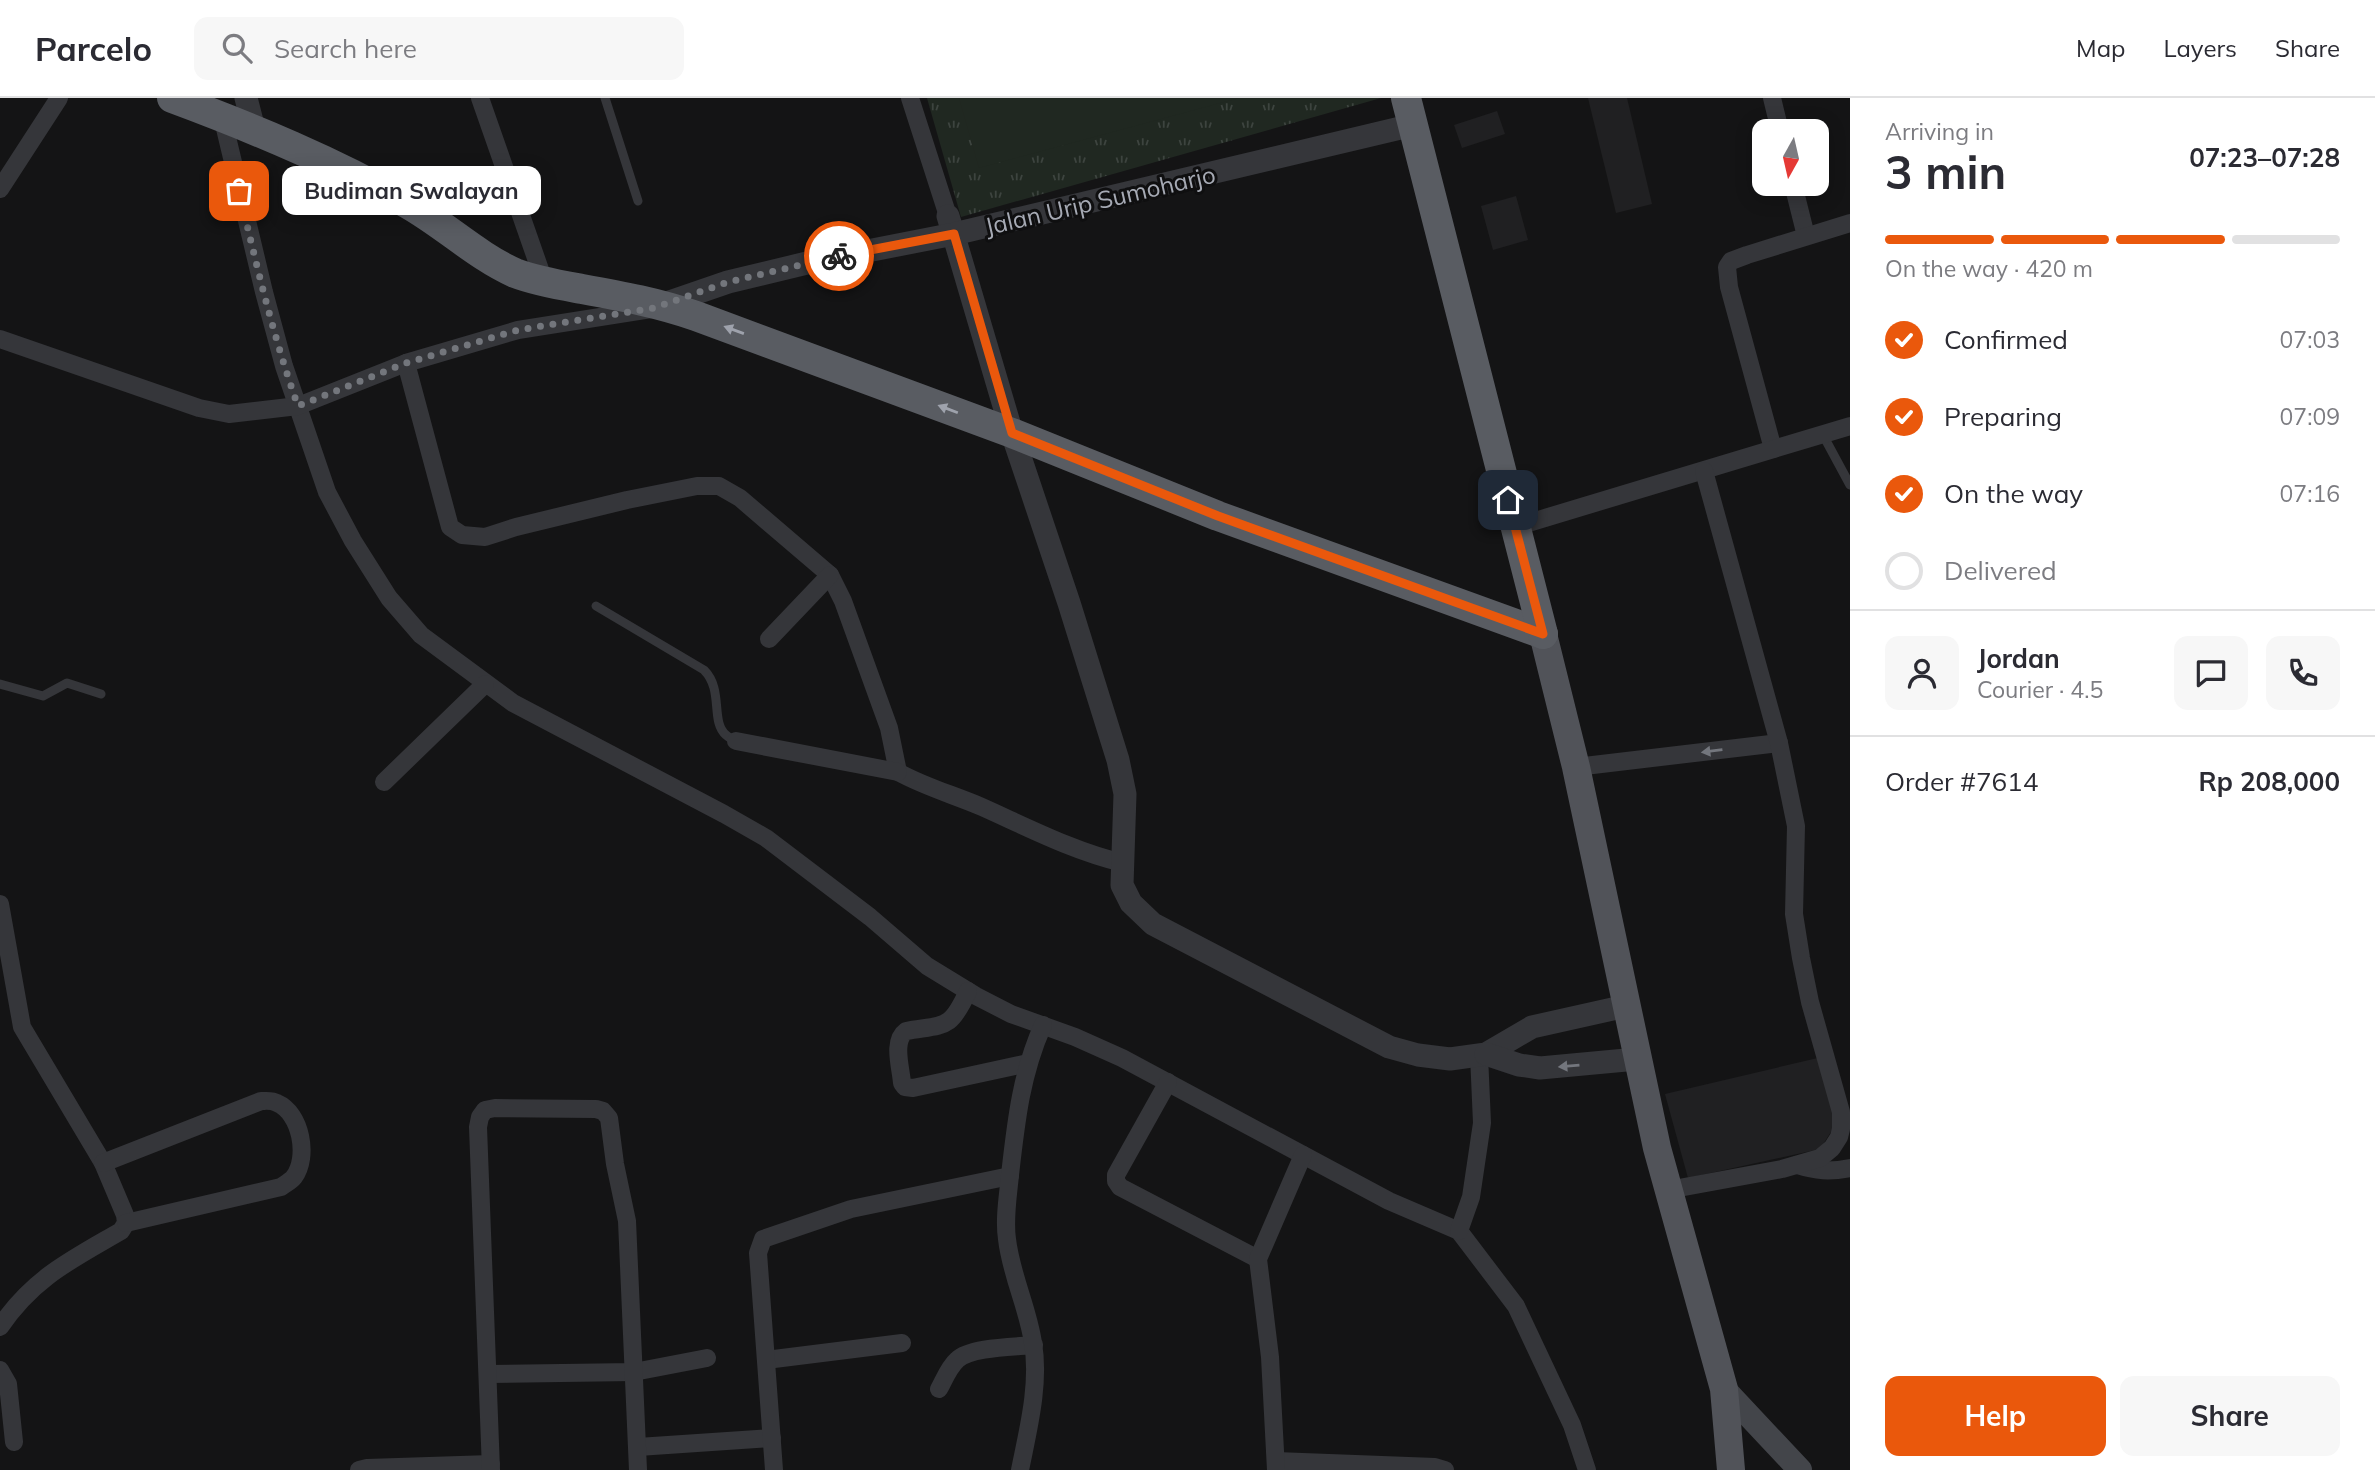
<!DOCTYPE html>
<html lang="en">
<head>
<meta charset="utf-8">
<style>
	:root { --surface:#fff; --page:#f7f7f7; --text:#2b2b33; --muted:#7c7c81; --line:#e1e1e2; --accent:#ea580c }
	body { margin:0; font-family:Mulish,sans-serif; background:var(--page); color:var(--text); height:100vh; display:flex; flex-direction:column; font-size:26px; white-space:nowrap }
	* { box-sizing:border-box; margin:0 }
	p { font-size:23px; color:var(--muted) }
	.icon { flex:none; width:38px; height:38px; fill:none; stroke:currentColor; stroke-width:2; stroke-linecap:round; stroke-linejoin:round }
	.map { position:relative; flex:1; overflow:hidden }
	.panel { display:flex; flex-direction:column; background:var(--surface); width:525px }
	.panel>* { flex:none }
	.needle { width:46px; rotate:188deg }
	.controls { position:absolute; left:1752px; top:21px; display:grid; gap:14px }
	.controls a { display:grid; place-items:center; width:77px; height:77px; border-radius:14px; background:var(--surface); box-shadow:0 4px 18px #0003; font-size:35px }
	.pin { position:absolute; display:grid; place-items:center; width:60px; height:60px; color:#fff; margin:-30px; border-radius:14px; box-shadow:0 4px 10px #0006 }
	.courier { position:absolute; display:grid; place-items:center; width:70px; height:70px; margin:-35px; border:5px solid #ea580c; border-radius:50%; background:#fff; color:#222; box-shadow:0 2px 9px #0007 }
	.bubble { position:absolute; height:49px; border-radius:14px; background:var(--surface); box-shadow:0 4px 18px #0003; font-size:23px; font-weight:700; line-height:49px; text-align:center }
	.headline em { font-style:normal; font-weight:700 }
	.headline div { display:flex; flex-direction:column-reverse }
	.headline { display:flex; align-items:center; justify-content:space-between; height:119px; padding:0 35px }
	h1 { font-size:46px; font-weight:700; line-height:52px }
	.bar { display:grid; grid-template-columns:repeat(4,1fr); gap:10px 7px; align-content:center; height:84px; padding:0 35px }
	.bar i { height:9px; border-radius:5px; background:var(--line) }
	.bar .selected { background:var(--accent) }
	.bar p { grid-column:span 4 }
	.line { display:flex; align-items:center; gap:18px; padding:0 35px; border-top:2px solid var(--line) }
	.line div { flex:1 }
	.round { display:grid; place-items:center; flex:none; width:74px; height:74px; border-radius:14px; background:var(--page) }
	ol { padding:0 35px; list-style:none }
	li { display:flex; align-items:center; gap:21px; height:77px }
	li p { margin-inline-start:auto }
	li .icon { padding:7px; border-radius:50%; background:var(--accent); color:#fff; stroke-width:4 }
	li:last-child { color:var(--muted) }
	li i { width:38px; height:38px; border:4px solid var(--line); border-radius:50% }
	.action { display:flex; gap:14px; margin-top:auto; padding:14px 35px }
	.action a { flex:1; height:80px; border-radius:14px; background:var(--accent); color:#fff; font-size:28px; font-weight:700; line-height:80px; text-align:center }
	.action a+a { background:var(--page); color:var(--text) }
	header { display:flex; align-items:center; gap:42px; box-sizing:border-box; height:98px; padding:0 35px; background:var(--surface); border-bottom:2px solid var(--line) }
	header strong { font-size:33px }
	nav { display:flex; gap:38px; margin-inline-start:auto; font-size:24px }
	.search { width:490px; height:63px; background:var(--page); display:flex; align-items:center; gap:18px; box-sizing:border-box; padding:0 24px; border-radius:14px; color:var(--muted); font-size:26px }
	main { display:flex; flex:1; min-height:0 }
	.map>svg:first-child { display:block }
</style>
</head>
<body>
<header>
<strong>Parcelo</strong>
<div class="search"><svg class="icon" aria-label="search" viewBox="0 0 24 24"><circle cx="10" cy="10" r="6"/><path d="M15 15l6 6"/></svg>Search here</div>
<nav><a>Map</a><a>Layers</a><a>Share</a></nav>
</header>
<main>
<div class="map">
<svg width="1850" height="1372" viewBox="0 0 1850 1372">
	<defs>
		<pattern id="grass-tufts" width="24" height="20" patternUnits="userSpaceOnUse" patternTransform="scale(1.75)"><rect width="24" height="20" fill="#202821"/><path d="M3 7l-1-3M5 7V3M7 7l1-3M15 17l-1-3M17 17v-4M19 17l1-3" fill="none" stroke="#3d443f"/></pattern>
	</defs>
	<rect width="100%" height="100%" fill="#141415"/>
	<g fill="#202022">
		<path d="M1588,0h39l25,106 -36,9z"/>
		<path d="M1497,13l8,23 -43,14 -8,-23z"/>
		<path d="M1516,98l12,44 -35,10 -12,-44z"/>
		<path d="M1822,959l14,67 -16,25 -132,29 -23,-84z"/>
	</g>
	<path fill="url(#grass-tufts)" d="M927,0h454l-420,119z"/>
	<path fill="#202821" d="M959,0h280l-260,70z"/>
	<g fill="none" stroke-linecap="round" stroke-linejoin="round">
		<g stroke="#35363a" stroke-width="9">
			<path d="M605,0l33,103"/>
			<path d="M1823,337l27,50"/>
			<path d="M596,508l108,64c20,20 6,51 22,65 3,3 7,4 10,6"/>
			<path d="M0,586l43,12 24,-13 34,11"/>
		</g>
		<g stroke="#35363a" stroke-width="18">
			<path d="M480,0l64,183"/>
			<path d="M910,0l38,118"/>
			<path d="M1772,0l8,33"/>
			<path d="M222,18l42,176 20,74 43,126 26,49 36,57 32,37 92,68 211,111 42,24 104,79 57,49 49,30 35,18 64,23 47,21 267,143 70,30 57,75 56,119 15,45"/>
			<path d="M1793,86l13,52"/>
			<path d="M0,91l59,-91"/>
			<path d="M0,241l199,69 30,6 69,-8 108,-43 112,-33 133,-21"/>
			<path d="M406,265l44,164 12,8 23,2 31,-10 111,-27 70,-14h22l21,12 90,77 13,26 46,127 9,44c27,15 56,23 84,35 47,21 91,44 141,56"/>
			<path d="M1773,351l-44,-162 -2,-20 4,-6 16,-6 103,-32"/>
			<path d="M1515,429l335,-101"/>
			<path d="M769,541l61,-64"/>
			<path d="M736,643l162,31"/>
			<path d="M1576,669l203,-24"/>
			<path d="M384,684l101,-98"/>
			<path d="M0,806l22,123 81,136 22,52 1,8 -5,8c-50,29 -88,47 -121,96"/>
			<path d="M968,893c-18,39 -22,33 -62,40 -14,10 -5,37 -4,52l3,4 8,1 115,-25"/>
			<path d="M1168,984l-52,93v6l4,6 138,72"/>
			<path d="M103,1065l158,-62c5,0 11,-1 16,2 24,10 32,54 17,74 -3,4 -9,7 -13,10l-155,36"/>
			<path d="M1797,1067c19,6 33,7 53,3"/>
			<path d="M1668,1092l114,-21 38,-11 12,-10 7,-11 2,-8v-17l-31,-110 -9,-44 -7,-44 2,-88 -17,-83 -75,-272"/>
			<path d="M1459,1133l12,-34 11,-74 -3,-68"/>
			<path d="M766,1262l136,-17"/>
			<path d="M0,1272l8,14 6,58"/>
			<path d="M488,1276l146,-2 73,-14"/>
			<path d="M939,1291c5,-9 10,-22 18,-29 13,-13 58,-13 77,-15"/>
			<path d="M638,1349l134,-9"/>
			<path d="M1276,1363l159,6 10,3"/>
			<path d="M359,1372l8,-2 124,-4"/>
			<path d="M491,1372l-13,-343 2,-10 5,-7 10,-2 101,1 7,2 6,7 6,46 12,57 11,249"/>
			<path d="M774,1372l-16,-217 5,-14 88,-30 159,-33"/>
			<path d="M1020,1372c8,-40 20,-86 13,-127 -5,-35 -22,-68 -26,-104 -3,-20 1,-43 3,-64 6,-53 11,-101 33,-150"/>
			<path d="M1276,1372l-6,-113 -12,-98 45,-104"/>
		</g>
		<g stroke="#35363a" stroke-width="23">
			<path d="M246,0l8,31"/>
			<path d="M948,118l64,217 57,170 49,157 7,34 -3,91 9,18 22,21 236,123 29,8 32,4 36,-5 46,-27 94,-21"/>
			<path d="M664,206l64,-22 83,-20 143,-28 459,-109"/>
			<path d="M1486,956l33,11 21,3 97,-9"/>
		</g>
		<path stroke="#43454a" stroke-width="24" d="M1724,1291l76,81"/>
		<path stroke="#515359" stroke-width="28" d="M1543,536l33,133 81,381 67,241 7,81"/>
		<g stroke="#595c62" stroke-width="30">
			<path d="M172,0c81,30 161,63 236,106 37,21 69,52 107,69 21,8 45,12 67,16 39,7 77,14 114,27l316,117 206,83 325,118"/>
			<path d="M1406,0l137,536"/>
		</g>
	</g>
	<defs><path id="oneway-solid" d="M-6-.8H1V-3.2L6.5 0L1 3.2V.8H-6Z" transform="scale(1.75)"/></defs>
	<g fill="#9ea2ac">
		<use href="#oneway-solid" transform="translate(734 232) rotate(-160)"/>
		<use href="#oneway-solid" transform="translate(948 311) rotate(-159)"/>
	</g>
	<g fill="#73767d">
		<use href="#oneway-solid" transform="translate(1712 653) rotate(173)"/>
		<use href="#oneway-solid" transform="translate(1569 968) rotate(175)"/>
	</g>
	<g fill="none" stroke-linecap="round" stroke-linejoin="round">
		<path stroke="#73767c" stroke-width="7" stroke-dasharray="0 12.6" d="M239,93c17,72 34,145 59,215l108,-43 112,-33 136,-22 74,-26 111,-26"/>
		<path stroke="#ea580c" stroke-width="9" d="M839,158l115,-22 58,199 206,83 325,118 -35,-134"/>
	</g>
	<g text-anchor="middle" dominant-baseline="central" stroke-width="6" stroke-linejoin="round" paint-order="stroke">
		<g font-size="24" fill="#a6aab4" stroke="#0f0f10">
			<text transform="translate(1100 102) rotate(-13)">Jalan Urip Sumoharjo</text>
		</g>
	</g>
</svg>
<div class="controls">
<a><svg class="needle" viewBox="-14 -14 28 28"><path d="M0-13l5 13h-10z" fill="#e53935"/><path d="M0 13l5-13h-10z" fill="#7c7c81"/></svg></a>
</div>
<div class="pin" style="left:239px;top:93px;background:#ea580c"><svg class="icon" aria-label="bag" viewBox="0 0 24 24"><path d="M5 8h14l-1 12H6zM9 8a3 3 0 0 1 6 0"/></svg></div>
<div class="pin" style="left:1508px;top:402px;background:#1f2937"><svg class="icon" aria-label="home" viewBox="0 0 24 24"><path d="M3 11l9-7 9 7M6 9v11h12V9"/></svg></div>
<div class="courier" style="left:839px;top:158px"><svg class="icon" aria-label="bike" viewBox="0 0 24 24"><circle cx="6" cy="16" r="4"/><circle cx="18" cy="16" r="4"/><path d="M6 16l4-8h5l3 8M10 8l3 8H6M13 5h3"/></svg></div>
<div class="bubble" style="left:282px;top:68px;width:259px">Budiman Swalayan</div>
</div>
<section class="panel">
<div class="headline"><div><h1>3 min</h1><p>Arriving in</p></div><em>07:23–07:28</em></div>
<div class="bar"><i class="selected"></i><i class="selected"></i><i class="selected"></i><i></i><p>On the way · 420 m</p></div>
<ol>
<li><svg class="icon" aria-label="check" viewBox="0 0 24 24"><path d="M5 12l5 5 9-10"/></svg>Confirmed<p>07:03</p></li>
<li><svg class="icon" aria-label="check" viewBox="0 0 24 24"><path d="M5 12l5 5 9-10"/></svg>Preparing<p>07:09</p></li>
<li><svg class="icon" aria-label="check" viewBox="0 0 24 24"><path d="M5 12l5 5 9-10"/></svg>On the way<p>07:16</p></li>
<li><i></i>Delivered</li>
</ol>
<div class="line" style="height:126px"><a class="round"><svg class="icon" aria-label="person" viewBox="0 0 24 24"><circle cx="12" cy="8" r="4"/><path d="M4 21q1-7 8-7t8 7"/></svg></a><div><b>Jordan</b><p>Courier · 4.5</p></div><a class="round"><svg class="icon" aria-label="chat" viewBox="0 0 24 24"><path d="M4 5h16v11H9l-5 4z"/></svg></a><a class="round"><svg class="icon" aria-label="phone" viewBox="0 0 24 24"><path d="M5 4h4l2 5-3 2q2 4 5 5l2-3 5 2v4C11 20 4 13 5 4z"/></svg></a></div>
<div class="line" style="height:91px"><div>Order #7614</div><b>Rp 208,000</b></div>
<div class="action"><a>Help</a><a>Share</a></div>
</section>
</main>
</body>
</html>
